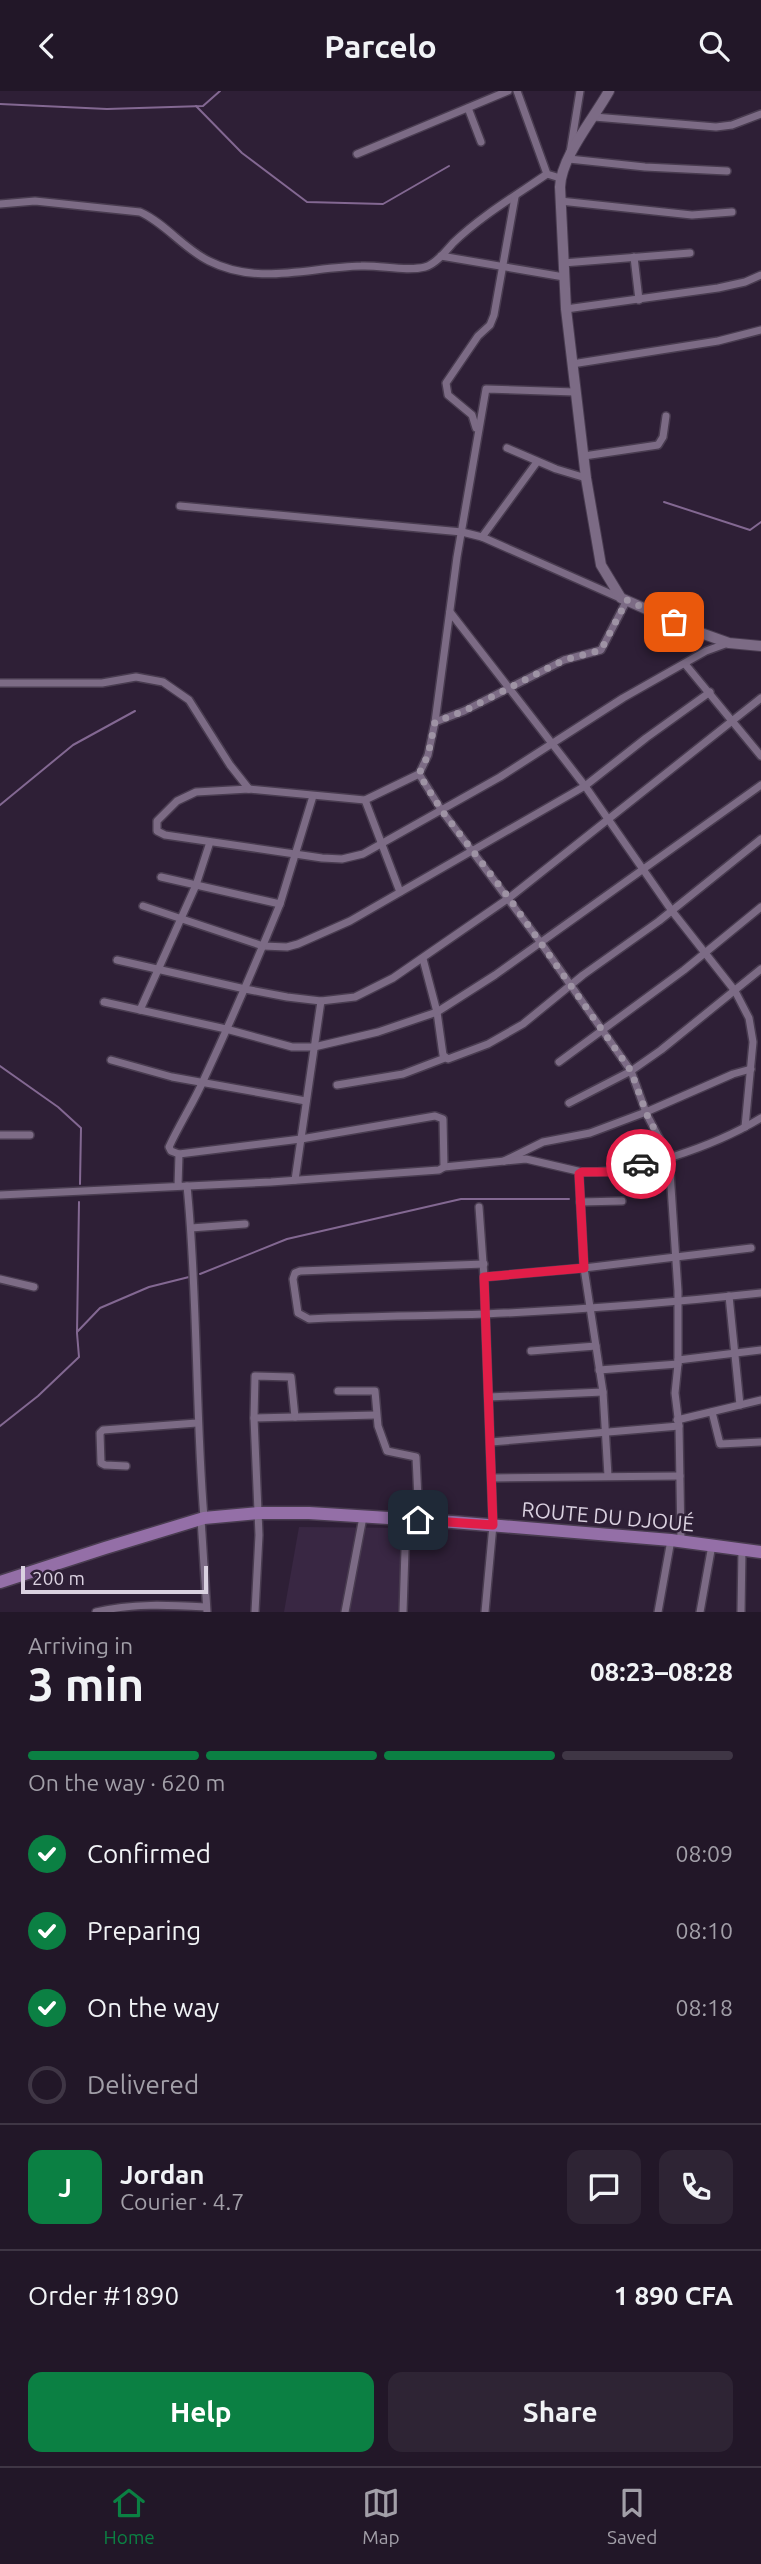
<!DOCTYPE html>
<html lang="en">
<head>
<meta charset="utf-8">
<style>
	:root { --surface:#221728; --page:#2e2434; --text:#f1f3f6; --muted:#a29fa8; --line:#3f3645; --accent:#0b8043 }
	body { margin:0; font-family:Ubuntu,sans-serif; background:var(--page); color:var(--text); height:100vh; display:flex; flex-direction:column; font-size:26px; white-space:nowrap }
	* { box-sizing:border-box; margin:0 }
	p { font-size:23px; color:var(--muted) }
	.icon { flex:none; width:38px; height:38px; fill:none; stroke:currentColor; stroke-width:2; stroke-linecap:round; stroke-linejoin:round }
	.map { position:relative; height:1521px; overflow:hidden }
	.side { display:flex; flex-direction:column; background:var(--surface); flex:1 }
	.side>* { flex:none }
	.scale { position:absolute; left:21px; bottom:18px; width:187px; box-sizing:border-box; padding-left:7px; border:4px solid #dad1e0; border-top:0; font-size:19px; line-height:24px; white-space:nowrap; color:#dad1e0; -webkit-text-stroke:5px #2e1f36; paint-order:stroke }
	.pin { position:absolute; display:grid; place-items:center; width:60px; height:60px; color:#fff; margin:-30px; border-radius:14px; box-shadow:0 4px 10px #0006 }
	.courier { position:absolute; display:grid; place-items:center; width:70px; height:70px; margin:-35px; border:5px solid #e11d48; border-radius:50%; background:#fff; color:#222; box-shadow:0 2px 9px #0007 }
	.summary em { font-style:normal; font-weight:700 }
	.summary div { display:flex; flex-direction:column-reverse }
	.summary { display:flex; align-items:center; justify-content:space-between; height:119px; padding:0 28px }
	h1 { font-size:46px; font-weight:700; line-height:52px }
	.bar { display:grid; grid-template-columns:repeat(4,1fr); gap:10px 7px; align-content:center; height:84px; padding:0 28px }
	.bar i { height:9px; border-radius:5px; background:var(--line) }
	.bar .on { background:var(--accent) }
	.bar p { grid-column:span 4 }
	.line { display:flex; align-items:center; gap:18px; padding:0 28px; border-top:2px solid var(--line) }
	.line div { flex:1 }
	.round { display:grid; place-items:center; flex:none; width:74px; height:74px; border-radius:14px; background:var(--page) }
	ol { padding:0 28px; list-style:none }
	li { display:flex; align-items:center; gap:21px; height:77px }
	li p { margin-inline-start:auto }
	li .icon { padding:7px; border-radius:50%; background:var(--accent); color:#fff; stroke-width:4 }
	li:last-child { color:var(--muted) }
	li i { width:38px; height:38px; border:4px solid var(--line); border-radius:50% }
	.button { display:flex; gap:14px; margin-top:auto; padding:14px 28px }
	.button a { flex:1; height:80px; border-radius:14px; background:var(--accent); color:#fff; font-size:28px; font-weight:700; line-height:80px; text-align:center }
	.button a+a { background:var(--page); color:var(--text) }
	header { display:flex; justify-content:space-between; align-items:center; height:91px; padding:0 28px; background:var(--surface); font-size:32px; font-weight:700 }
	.dock { display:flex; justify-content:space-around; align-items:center; height:98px; border-top:2px solid var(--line); background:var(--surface); font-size:19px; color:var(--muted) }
	.dock a { display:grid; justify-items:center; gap:4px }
	.dock .on { color:var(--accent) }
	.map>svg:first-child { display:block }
</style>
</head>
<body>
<header><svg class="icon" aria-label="back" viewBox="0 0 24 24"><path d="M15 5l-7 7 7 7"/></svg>Parcelo<svg class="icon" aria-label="search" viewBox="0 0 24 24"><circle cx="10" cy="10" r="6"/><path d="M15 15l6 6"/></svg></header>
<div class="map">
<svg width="761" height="1521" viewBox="0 0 761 1521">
	<rect width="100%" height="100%" fill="#2e1f36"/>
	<path fill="#392743" d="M299,1436l112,1 -3,84h-124z"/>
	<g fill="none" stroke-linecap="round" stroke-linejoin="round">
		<g stroke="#836892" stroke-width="2">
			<path d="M0,13l107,5 96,-3 17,-15"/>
			<path d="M196,15l46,47 65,49 76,2 66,-38"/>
			<path d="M664,411l86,28 11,-8"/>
			<path d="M0,714l73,-60 62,-34"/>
			<path d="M0,975l58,41 23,21 -1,56"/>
			<path d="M200,1183l87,-35 174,-40h108"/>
			<path d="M77,1241l23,-24 49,-21 40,-10"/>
			<path d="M0,1335l38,-30 41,-39 -2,-24 2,-131"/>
		</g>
		<defs>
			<g id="minor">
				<path d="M517,0l30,83 13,4"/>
				<path d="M580,0l-11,68 76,8 82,4"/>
				<path d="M468,17l13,34"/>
				<path d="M594,26l122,10 16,-2 29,-11"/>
				<path d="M357,63l151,-63"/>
				<path d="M560,110l132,14 40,-3"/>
				<path d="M0,113l35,-3 105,11c25,11 44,37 69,49 50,25 100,6 152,5 20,-1 45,6 64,1 11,-3 21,-16 28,-24 28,-27 62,-47 94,-69"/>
				<path d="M441,165l123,21"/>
				<path d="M634,166l5,43"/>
				<path d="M563,172l127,-10"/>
				<path d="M566,218l152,-21 27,-6 16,-7"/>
				<path d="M572,273l146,-23 43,-11"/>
				<path d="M575,301l-89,-3 -29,168 -22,165 -7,33 -9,19 -54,26 -116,-11 -53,3 -19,9 -20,20v10l8,4 157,23 20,1 21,-5 137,-77 123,-79 83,-47 22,-8"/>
				<path d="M476,337l-4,-13 -24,-20 -2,-12 32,-47 12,-11 4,-10 21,-118"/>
				<path d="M507,357l49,21 30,9"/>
				<path d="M584,365l74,-11 5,-8 3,-21"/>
				<path d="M180,415l282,26 20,5 138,61"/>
				<path d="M482,446l55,-75"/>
				<path d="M450,521l135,174 87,125 63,80 14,27 4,24 -8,85"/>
				<path d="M685,573l76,92"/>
				<path d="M0,592h102l34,-6 27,5 26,18 41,65 19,24"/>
				<path d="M435,631l29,-11 100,-51 37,-10 26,-50"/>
				<path d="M419,683l23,37 99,132 90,128 16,44 22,42 9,134v73l-3,29 4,33 2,115"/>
				<path d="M365,709l35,92"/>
				<path d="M161,786l119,27 33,-108"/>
				<path d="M143,815l120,40 24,1 11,-3 52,-23 235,-135 61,-48 64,-46"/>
				<path d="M423,868l14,53 6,43 5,4 40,-15 35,-20 60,-49 76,-54 102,-82"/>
				<path d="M117,869l128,29 42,8 34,4 34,-4 38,-19 116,-80 252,-200"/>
				<path d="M104,911l122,27 66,18h22l64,-15 59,-20 58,-37 266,-190"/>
				<path d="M140,919l56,-125 14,-43"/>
				<path d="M111,969l61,17 134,24"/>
				<path d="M559,971l125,-92 77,-63"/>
				<path d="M337,994l66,-11 42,-16"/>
				<path d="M569,1012l62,-32 30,-21 100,-81"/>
				<path d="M0,1044h30"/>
				<path d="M179,1063l-8,-3 -2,-4c11,-24 25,-45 35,-68 27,-58 52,-116 76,-175"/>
				<path d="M504,1070l39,-19 47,-9 56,-21 87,-38 18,-5"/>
				<path d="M444,1076l82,-8 56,13"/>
				<path d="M295,1089l26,-179"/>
				<path d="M187,1095c11,110 8,222 17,332"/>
				<path d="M0,1104l271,-13 168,-12 5,-3 -1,-48 -8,-3 -134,23 -122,15 -1,32"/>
				<path d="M580,1111l42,-1"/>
				<path d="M479,1116l5,70 9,248 -8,87"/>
				<path d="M191,1137l54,-4"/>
				<path d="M484,1173l-184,7 -5,2 -2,6 5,34 11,6c59,-3 117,-3 176,-5 92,-4 184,-11 276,-21"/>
				<path d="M484,1186l100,-9 -5,-94 3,-2c53,2 133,-26 179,-54"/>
				<path d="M0,1188l34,8"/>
				<path d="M729,1205l11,109"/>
				<path d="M531,1260l65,-5"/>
				<path d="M678,1269l83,-10"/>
				<path d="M599,1279l79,-6"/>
				<path d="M338,1300h37l3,35 9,25 29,6 3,63"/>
				<path d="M489,1306l114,-5"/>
				<path d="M712,1321l8,32 41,-2"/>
				<path d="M254,1327l122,-3"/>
				<path d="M677,1329l84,-20"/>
				<path d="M491,1351l188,-16"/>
				<path d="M126,1375l-21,-1 -4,-2 -1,-30 3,-3 94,-7"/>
				<path d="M608,1385l-5,-84 -19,-124 167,-20"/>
				<path d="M492,1387l188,-2"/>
				<path d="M201,1428l6,93"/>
				<path d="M96,1521c36,-9 73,-7 110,-5"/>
				<path d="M255,1521l4,-77 -5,-117 1,-42 36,1 4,40"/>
				<path d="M345,1521l18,-95"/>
				<path d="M403,1521l3,-93"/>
				<path d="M658,1521l13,-72"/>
				<path d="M700,1521l12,-67"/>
				<path d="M741,1521l1,-63"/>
			</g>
			<path id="tertiary" d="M609,0c-15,27 -48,66 -49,96l6,122 20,169 15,87 20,33 77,34 31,11 32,3"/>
			<path id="primary" d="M0,1491l105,-34 99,-30 54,-5h51l143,9 219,18 90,12"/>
		</defs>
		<use href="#minor" stroke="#493c50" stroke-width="10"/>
		<use href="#tertiary" stroke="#493c50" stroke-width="12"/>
		<use href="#primary" stroke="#493c50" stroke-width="15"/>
		<use href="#minor" stroke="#7c6b85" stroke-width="7"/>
		<use href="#tertiary" stroke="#7c6b85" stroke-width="10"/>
		<use href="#primary" stroke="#946fa7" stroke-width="12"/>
	</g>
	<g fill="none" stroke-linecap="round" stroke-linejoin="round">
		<path stroke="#9e93a4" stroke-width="7" stroke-dasharray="0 12.6" d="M641,1073l28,-7 -22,-42 -16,-44 -122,-173 -67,-87 -23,-37 9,-19 7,-33 29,-11 100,-51 37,-10 26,-50 47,22"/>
		<path stroke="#e11d48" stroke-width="9" d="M418,1429l75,5 -9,-248 100,-9 -5,-94 3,-2h32l27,-8"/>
	</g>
	<g text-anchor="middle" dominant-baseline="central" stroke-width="5" stroke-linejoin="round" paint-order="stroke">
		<g font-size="21" fill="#dad1e0" stroke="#2e1f36">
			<text transform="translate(608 1425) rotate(5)">ROUTE DU DJOUÉ</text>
		</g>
	</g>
</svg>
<div class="scale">200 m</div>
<div class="pin" style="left:674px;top:531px;background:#ea580c"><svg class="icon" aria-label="bag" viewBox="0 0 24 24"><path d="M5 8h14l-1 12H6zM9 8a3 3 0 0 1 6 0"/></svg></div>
<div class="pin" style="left:418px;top:1429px;background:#1f2937"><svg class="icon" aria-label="home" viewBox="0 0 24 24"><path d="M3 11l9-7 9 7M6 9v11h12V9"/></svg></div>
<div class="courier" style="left:641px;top:1073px"><svg class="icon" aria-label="car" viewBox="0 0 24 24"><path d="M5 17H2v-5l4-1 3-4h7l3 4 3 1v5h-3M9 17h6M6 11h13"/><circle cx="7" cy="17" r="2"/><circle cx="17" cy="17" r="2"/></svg></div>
</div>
<section class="side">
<div class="summary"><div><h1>3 min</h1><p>Arriving in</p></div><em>08:23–08:28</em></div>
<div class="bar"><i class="on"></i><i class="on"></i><i class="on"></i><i></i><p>On the way · 620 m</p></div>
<ol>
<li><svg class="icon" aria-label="check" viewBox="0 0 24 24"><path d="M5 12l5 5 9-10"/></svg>Confirmed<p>08:09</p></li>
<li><svg class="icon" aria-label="check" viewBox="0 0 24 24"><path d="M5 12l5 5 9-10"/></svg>Preparing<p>08:10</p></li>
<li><svg class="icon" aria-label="check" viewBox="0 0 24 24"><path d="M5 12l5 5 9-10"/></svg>On the way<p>08:18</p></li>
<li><i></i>Delivered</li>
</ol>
<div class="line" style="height:126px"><b class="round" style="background:var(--accent);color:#fff">J</b><div><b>Jordan</b><p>Courier · 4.7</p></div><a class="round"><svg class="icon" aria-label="chat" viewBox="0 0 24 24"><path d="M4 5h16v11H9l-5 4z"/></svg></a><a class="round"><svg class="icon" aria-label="phone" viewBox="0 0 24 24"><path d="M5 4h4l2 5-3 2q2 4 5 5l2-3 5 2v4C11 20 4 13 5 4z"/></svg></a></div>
<div class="line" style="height:91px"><div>Order #1890</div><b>1 890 CFA</b></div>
<div class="button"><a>Help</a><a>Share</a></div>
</section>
<nav class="dock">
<a class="on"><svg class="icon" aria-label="home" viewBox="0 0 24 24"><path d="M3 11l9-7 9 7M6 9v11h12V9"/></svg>Home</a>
<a><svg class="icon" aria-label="map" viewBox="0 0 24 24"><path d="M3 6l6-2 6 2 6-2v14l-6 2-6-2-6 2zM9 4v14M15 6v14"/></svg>Map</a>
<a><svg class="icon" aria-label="saved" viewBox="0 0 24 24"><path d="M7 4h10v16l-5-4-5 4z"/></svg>Saved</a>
</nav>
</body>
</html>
